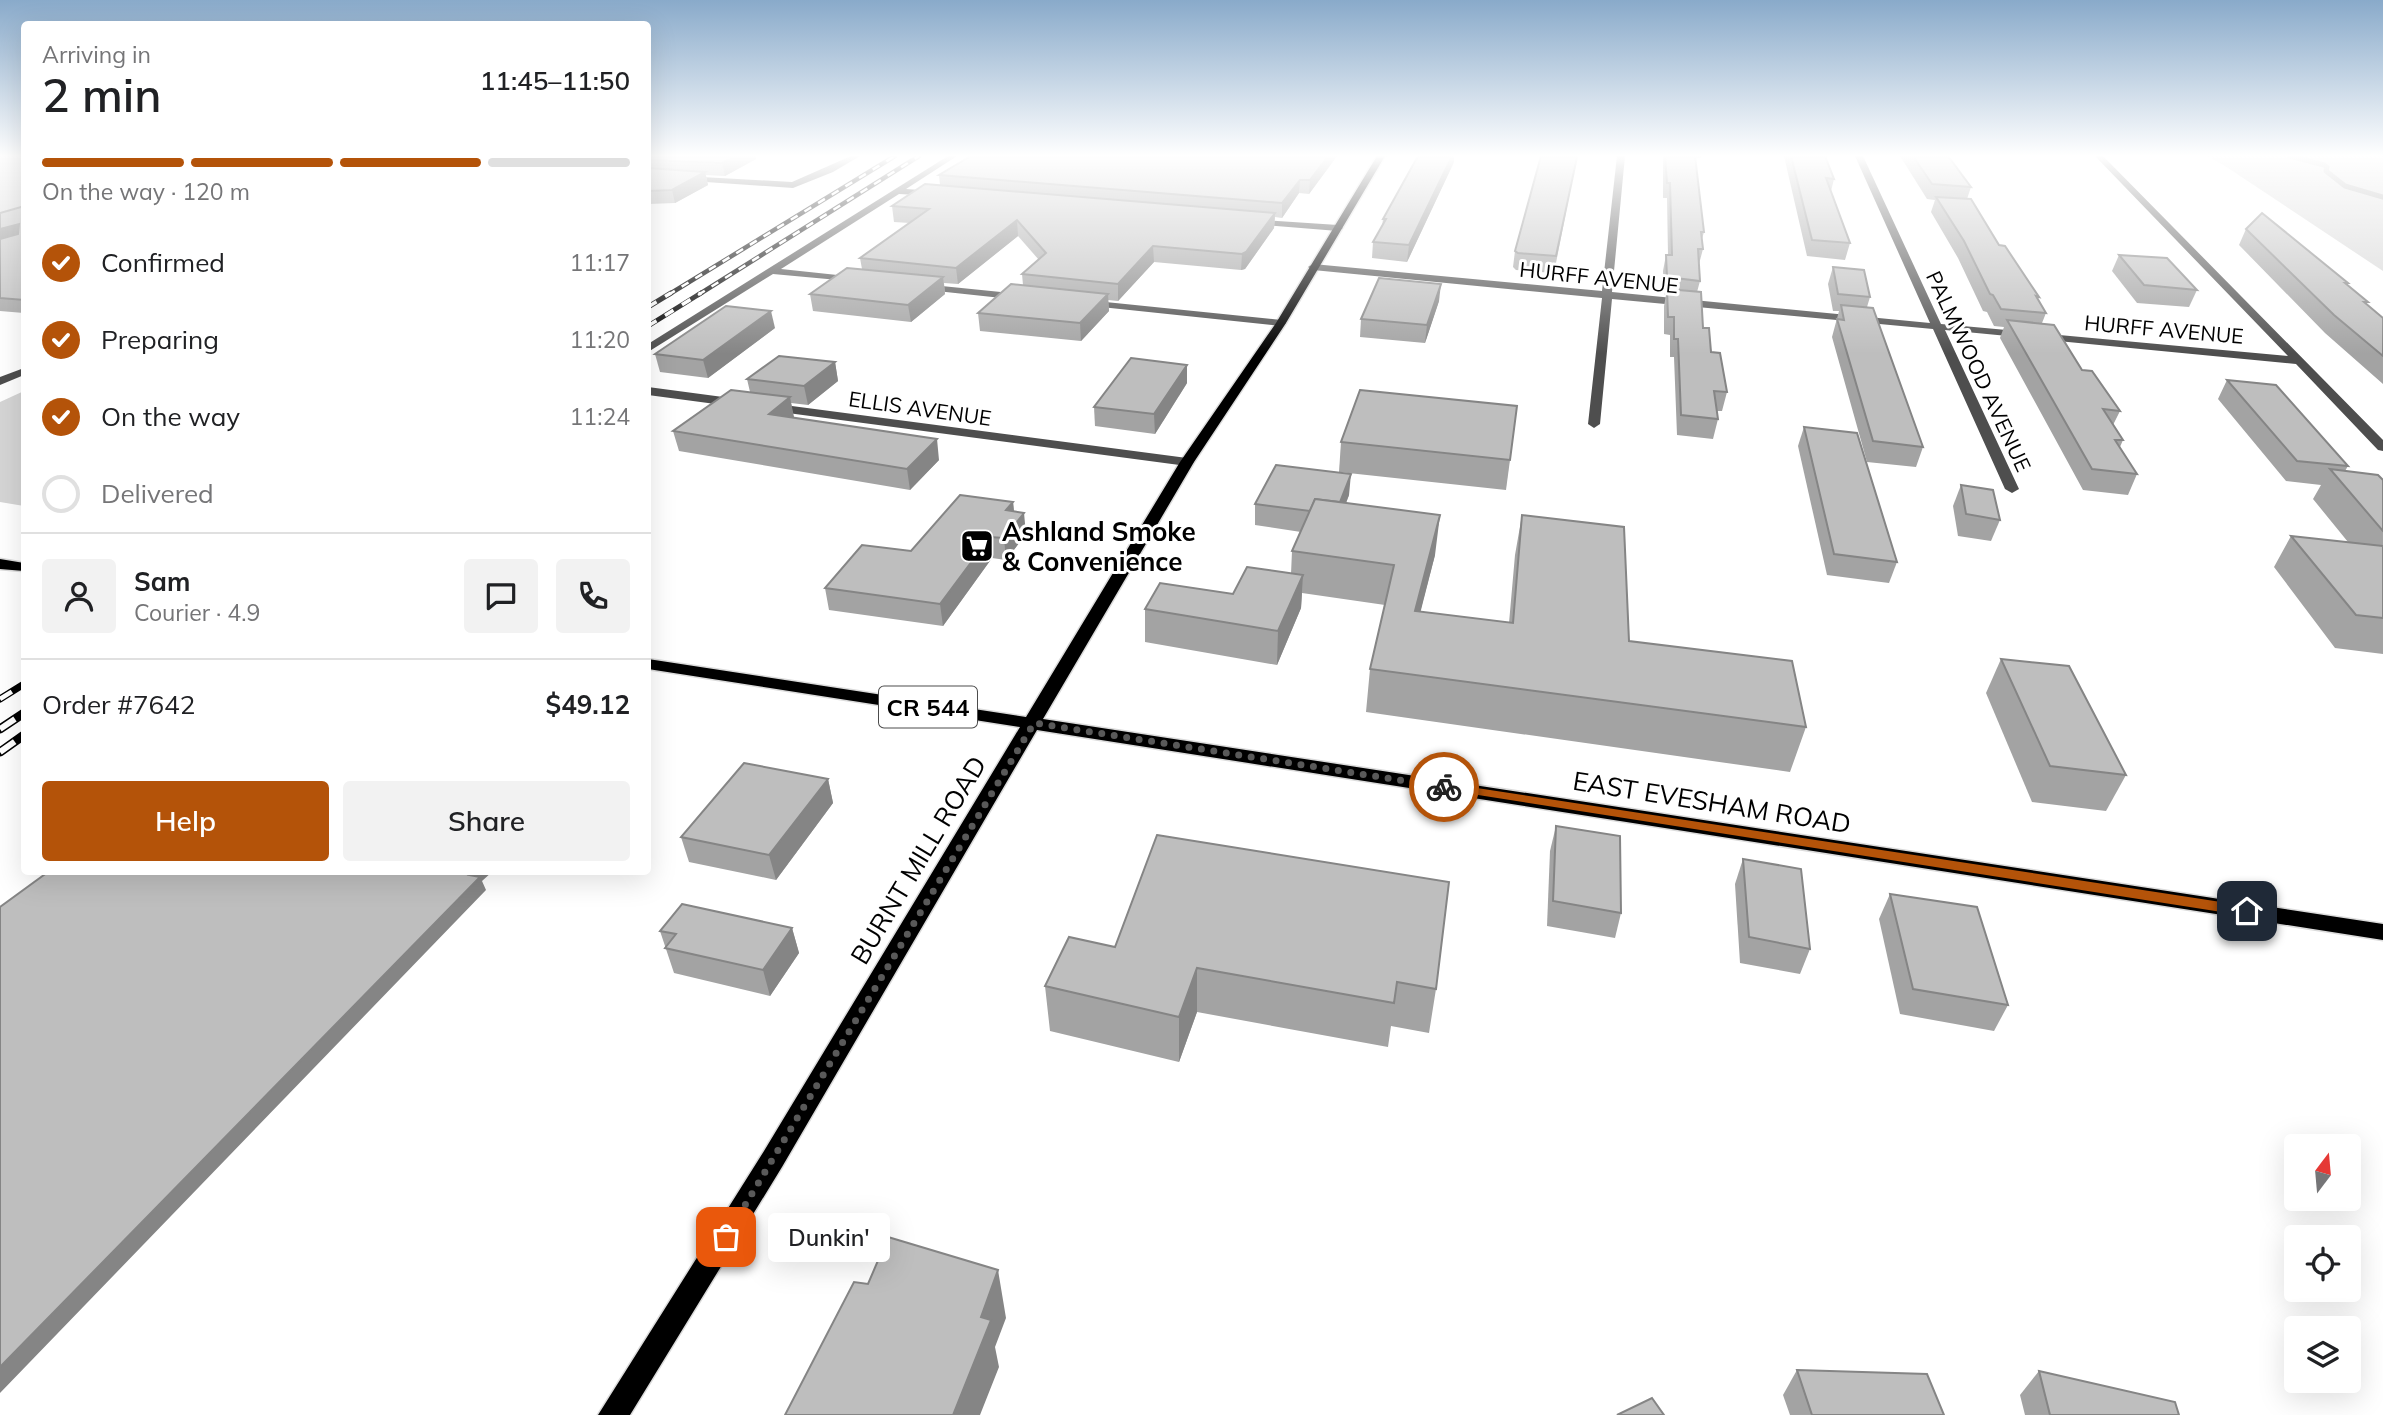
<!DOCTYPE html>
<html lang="en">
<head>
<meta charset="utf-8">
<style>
	:root { --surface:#fff; --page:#f2f2f2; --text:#202124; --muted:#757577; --line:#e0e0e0; --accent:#b45309 }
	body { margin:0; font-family:Mulish,sans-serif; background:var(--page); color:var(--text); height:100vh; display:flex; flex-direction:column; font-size:26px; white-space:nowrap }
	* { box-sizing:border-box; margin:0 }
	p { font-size:23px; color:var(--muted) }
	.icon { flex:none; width:38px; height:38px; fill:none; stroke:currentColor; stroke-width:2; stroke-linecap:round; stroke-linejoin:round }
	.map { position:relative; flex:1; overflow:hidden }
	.details { position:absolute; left:21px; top:21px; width:630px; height:854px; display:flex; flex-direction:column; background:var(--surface); border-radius:7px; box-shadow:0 7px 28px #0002 }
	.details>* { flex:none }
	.needle { width:46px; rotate:16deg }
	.fabs { position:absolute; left:2284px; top:1134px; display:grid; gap:14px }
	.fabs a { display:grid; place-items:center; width:77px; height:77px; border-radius:7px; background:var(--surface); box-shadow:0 7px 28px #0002; font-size:35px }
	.pin { position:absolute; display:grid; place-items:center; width:60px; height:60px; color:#fff; margin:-30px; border-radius:14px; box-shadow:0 4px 10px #0006 }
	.courier { position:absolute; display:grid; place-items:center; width:70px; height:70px; margin:-35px; border:5px solid #b45309; border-radius:50%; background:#fff; color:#222; box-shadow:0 2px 9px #0007 }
	.bubble { position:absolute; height:49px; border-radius:7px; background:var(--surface); box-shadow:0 7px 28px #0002; font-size:23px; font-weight:600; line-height:49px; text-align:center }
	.head em { font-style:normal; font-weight:600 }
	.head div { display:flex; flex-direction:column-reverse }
	.head { display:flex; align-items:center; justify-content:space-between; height:119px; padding:0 21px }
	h1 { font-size:46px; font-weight:600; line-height:52px }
	.bar { display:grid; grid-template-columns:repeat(4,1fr); gap:10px 7px; align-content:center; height:84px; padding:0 21px }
	.bar i { height:9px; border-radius:5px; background:var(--line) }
	.bar .on { background:var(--accent) }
	.bar p { grid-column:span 4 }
	.line { display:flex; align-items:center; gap:18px; padding:0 21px; border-top:2px solid var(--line) }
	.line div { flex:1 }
	.round { display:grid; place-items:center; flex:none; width:74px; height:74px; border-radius:7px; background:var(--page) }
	ol { padding:0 21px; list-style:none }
	li { display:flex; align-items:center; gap:21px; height:77px }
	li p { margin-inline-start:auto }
	li .icon { padding:7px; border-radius:50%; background:var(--accent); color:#fff; stroke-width:4 }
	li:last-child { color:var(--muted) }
	li i { width:38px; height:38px; border:4px solid var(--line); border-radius:50% }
	.button { display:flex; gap:14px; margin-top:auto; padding:14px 21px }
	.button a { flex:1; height:80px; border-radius:7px; background:var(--accent); color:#fff; font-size:28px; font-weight:600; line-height:80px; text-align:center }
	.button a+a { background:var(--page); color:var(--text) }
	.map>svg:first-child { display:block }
</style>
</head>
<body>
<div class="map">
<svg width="2383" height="1415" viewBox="0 0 2383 1415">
	<rect width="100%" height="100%" fill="#fff"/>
	<g fill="#d5d5d5">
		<path d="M0,156h24v55l-24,7z"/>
		<path d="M2207,156h176v115l-158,-105z"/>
		<path d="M24,391v115l-24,-4v-100z"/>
	</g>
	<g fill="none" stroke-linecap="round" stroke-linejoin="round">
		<path stroke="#9c9c9c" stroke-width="5" d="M2290,156l34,9 3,2 -1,4 19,15 38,11"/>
		<defs>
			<g id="major">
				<path d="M1377,156h8l-99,167 -92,139 -151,257 1340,205v16l-1346,-210 -255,437 -152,248h-32l166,-264 256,-424 -372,-58v-10l378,58 154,-255 96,-139z"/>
				<path d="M0,559l24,4v8l-24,-2z"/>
			</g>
		</defs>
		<use href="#major" stroke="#dbdbdb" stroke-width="3"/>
		<g fill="#4e4e4e" fill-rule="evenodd">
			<path d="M851,156h9l-27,16 -40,16 -145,-10v-4l144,8z"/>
			<path d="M948,156h9l-51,33 29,2 3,5 -39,-2 -118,75 75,8 4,1v4l-87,-8 -125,78v-8z"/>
			<path d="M1617,156h8l-13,136 318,31 -75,-167h8l78,168 347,32 -193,-200h8l280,284v11l-5,-1 -82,-86 -351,-34 74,159 -7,4 -7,-4 -72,-160 -321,-30 -12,125 -6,4 -6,-4 14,-126 -289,-28 -5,-3 5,-3 289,27z"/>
			<path d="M1249,219l89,6 5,3 -5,3 -86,-7 -5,-3z"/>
			<path d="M922,284l98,10 5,3 -5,3 -102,-11 -1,-2z"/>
			<path d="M1086,300l195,20 5,3 -5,3 -199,-21v-4z"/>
			<path d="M24,368v7l-24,10v-8z"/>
			<path d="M648,387l90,12 6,4 -6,4 -90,-12z"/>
			<path d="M769,403l418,55 7,4 -7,4 -422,-56 -2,-3z"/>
		</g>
		<use href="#major" fill="#000" fill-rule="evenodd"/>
		<defs>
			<g id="rail-far3">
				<path d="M668,295l227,-139"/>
				<path d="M698,295l221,-139"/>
			</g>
			<g id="rail-far2">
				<path d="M648,307l23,-14"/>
				<path d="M648,326l53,-33"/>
			</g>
			<path id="rail-far1" d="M0,699l24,-15"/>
			<g id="rail">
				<path d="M0,729l24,-16"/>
				<path d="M0,752l24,-17"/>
			</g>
		</defs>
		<use href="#rail-far3" stroke="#000" stroke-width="4.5"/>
		<use href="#rail-far2" stroke="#000" stroke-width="5"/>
		<use href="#rail-far1" stroke="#000" stroke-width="7"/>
		<use href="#rail" stroke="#000" stroke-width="9"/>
		<use href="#rail-far3" stroke="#fff" stroke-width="2.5" stroke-dasharray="8" stroke-linecap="butt"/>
		<use href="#rail-far2" stroke="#fff" stroke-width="3.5" stroke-dasharray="10" stroke-linecap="butt"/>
		<use href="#rail-far1" stroke="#fff" stroke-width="4.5" stroke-dasharray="14" stroke-linecap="butt"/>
		<use href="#rail" stroke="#fff" stroke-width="6" stroke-dasharray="18" stroke-linecap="butt"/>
	</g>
	<g fill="#a3a3a3">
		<path d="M648,156h107l1,3 -31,17 -19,-1 2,10 -33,18 -27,1z"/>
		<path d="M971,156h366l-28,38 -10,-1 -17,25 -7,-1 -1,11 -29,41 -4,1 -87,-8 -36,39 -10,-1 1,11 -28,30 -101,-10 -2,-18 45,-28 -1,-11 17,-14 -21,-24 -60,48 -14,-1 1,11 -34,28 -98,-11 -3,-17 52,-25 -2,-11 50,-35 -16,-1 -2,-16 48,-21 -1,-10z"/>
		<path d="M1663,156h39l-1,2h-6l9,74 -2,7 1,10 -4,15 1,17 -3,11 6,36 24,64 -5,19h-5l1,8 -5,20 -36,-4 -3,-78h-4v-22l-6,-1v-28l2,-11 -2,-1 -1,-23 3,-16h2l-1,-57h-4z"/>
		<path d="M1784,156h41l9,23 -3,12 19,52 -5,17 -38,-4z"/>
		<path d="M1900,156h48l23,31 -4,12 32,46 40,52 -1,2 8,14 -4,10 40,47 38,41 -7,14 10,15 -3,7 17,27 -9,21 -45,-5 -83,-152 4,-11 -10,-1 -7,-14 -4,-1 -25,-53 -27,-46 4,-12 -8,-1z"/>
		<path d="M1573,157h4l-3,15 -20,101 -38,-3 -3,-3 2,-16z"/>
		<path d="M1454,162l-47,100 -35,-4 1,-16 9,-15 1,-8z"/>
		<path d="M24,207v106l-24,-2v-98z"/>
		<path d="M2246,229l102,54 -1,2 21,17 -2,2 17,14v66l-58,-51 -86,-88z"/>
		<path d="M2119,255l78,35 -8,17 -52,-4 -25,-32z"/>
		<path d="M1833,267l37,30 -3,10 56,140 -7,20 -49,-5 -35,-125 7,-26h-6l-5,-27z"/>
		<path d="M1439,301l-14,42 -65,-6 1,-18z"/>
		<path d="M775,328l-67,50 -48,-6 -5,-18z"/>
		<path d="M835,362l3,19 -30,24 -17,-2 2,14 146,43 -29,30 -231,-39 -6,-20 77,-39 -3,-13z"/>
		<path d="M2227,380l121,86 -3,5 38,9v174l-48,-6 -61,-81 17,-31 57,6 -35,-43 8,-14 -35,-4 -68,-82z"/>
		<path d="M1187,383l-32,51 -60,-8 -1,-19z"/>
		<path d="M1804,427l93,135 -8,21 -62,-8 -29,-129z"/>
		<path d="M1341,442l169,18 -4,30 -167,-18z"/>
		<path d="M1961,485l39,35 -9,21 -33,-5 -5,-30z"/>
		<path d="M1349,495l-3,8 89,52 -15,57 89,11 6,-68 7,-40 107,126 177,86 -16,45 -424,-60 4,-43 15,-64 -83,-12 -1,15 -24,57 -132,-23v-33l88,-15 58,-20 1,-23 9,-19 -46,-7v-21z"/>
		<path d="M1013,502l1,9 12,23 -20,26 -14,-2 -49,68 -114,-16 -4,-22 86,-37z"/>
		<path d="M2001,659l125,116 -20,36 -74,-9 -46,-109z"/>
		<path d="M828,779l5,24 -57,77 -87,-18 -8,-25z"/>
		<path d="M1556,826l65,87 -6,25 -68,-12 3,-75z"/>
		<path d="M1157,835l279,154 -7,44 -38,-7 -3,21 -191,-35 -18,50 -129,-31 -5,-45 70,-39z"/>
		<path d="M1743,859l67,90 -10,25 -60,-11 -5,-79z"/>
		<path d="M1890,894l118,111 -14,26 -94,-17 -21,-95z"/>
		<path d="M792,928l7,25 -29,43 -96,-23 -14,-42z"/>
		<path d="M1797,1370l147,45h-154l-7,-20z"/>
		<path d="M2039,1371l140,44h-154l-5,-20z"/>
	</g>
	<g fill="#858585">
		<path d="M737,156h18l1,3 -31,17 -3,-13z"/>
		<path d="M1328,156h9l-28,38 1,-14z"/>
		<path d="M1452,156h2v6l-47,100 2,-17z"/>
		<path d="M705,172l3,13 -33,18 -3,-13z"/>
		<path d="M1300,180l-1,13 -17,25v-15z"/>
		<path d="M1275,213l-1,15 -29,41 -4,1 1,-16z"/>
		<path d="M1017,220l1,16 -60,48 -2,-16z"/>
		<path d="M19,224l5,10 -24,9v-14z"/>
		<path d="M1153,246l1,16 -36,39v-17z"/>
		<path d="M943,277l2,17 -34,28 -3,-17z"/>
		<path d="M1441,284l-2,17 -14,42 2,-18z"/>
		<path d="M1108,294l1,17 -28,30 -1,-18z"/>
		<path d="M771,311l4,17 -67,50 -5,-18z"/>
		<path d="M835,362l3,19 -30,24 -4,-19z"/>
		<path d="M1187,365v18l-32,51 -1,-20z"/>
		<path d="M790,397l4,20 -21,16 -4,-19z"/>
		<path d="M937,439l2,21 -29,30 -3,-21z"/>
		<path d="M1351,474l-2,21 -16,41 1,-21z"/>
		<path d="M1013,502l2,21 -9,-13z"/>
		<path d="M1024,513l2,21 -20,26 -2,-22z"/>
		<path d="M1440,515l-5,40 -25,98 5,-42z"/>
		<path d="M990,537l2,21 -49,68 -3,-22z"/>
		<path d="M1303,575l-2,33 -24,57 1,-34z"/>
		<path d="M828,779l5,24 -57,77 -7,-25z"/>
		<path d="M473,872h19l-10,9 4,9 -486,503v-26z"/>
		<path d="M792,928l7,25 -29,43 -7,-26z"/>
		<path d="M1197,968v44l-18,50v-45z"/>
		<path d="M998,1270l8,48 -11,29 4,20 -19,48h-27l28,-98z"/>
	</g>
	<g fill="#bebebe" stroke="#858585" stroke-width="2">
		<path d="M648,156h89l-15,7 -74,-3z"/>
		<path d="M971,156h357l-18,24h-10l-18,23 -343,-28z"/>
		<path d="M1418,156h34l-43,89 -36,-3 13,-23h-3z"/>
		<path d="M1541,156h32v1h4l-21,99 -38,-3 -3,-2z"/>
		<path d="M1665,156h30l9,76h-3l2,17h-5l2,32 -33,-4 -1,-22h6l-2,-72h-3z"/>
		<path d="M1791,156h34l9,23 -8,-1 24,65 -38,-3z"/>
		<path d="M1913,156h35l23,31 -39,-3z"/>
		<path d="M648,168l57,4 -33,18 -24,1z"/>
		<path d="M925,184l350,29 -29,39 -4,2 -89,-8 -35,38 -96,-10 24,-21 -29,-33 -61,48 -96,-10 69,-49 -37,-3z"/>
		<path d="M1936,197l35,2 28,46 6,1 34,51 -3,-1 10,17 -45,-4 -8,-14 -3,-1 -26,-53z"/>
		<path d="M21,207h3v93l-24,-2v-59l18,-5 1,-10 -19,5v-16z"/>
		<path d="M2262,213l86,70h-3l23,19h-4l19,16v38l-49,-41 -88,-86z"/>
		<path d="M2119,255l48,3 30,32 -53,-5z"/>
		<path d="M1833,267l31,3 6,27 -32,-3z"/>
		<path d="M847,268l96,9 -35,28 -98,-11z"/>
		<path d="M1379,278l62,6 -14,41 -66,-6z"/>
		<path d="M1011,284l97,10 -28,29 -102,-10z"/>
		<path d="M1667,289l34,3 2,36h6l2,24 9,1 7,39 -13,-1 4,28 -37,-4 -3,-76h-4v-22h-6z"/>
		<path d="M1841,305l32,3 50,139 -50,-6 -36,-122 7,1z"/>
		<path d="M726,306l45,5 -68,49 -48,-6z"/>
		<path d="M2007,320l47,5 28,45 10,1 28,40 -17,-2 20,31h-8l22,34 -45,-5z"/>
		<path d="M779,356l56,6 -31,24 -57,-7z"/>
		<path d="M1131,358l56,7 -33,49 -60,-7z"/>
		<path d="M2227,380l49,5 72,81 -51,-5z"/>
		<path d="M731,390l59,7 -21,17 168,25 -30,30 -234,-38z"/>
		<path d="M1360,390l157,16 -7,54 -169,-18z"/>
		<path d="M1804,427l53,6 40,129 -63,-8z"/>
		<path d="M1276,465l75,9 -11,28 -25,-3 -5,12 -55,-7z"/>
		<path d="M2330,469l48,6 5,5v51z"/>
		<path d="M1961,485l32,5 7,30 -34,-6z"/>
		<path d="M960,495l53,7 -7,8 18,3 -20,25 -14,-1 -50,67 -115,-16 37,-43 49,6z"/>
		<path d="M1315,499l125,16 -25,96 98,12 9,-108 102,12 5,114 163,20 14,66 -436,-58 24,-104 -102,-14z"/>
		<path d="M2291,536l92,10v72l-27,-3z"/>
		<path d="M1247,567l56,8 -25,56 -133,-22 15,-26 73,11z"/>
		<path d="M2001,659l68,7 57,109 -76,-9z"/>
		<path d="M744,763l84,16 -59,76 -88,-18z"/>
		<path d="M1556,826l64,10 1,77 -68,-12z"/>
		<path d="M1157,835l292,47 -13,107 -39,-7 -3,21 -197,-35 -18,49 -134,-31 24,-49 46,10z"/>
		<path d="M1743,859l58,10 9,80 -61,-12z"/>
		<path d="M48,872h425l-4,3 11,2 -480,490v-460z"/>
		<path d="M1890,894l87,13 31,98 -95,-16z"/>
		<path d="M682,904l110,24 -29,42 -98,-22 11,-14 -16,-3z"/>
		<path d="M888,1237l110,33 -17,47 10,3 -38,95h-168l69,-133 14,2z"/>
		<path d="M1797,1370l130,4 17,41h-132z"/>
		<path d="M2039,1371l136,31 4,13h-129z"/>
		<path d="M1652,1398l12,17h-47z"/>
	</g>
	<linearGradient id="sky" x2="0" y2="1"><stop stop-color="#89aaca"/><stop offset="0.44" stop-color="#fff"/><stop offset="1" stop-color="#fff" stop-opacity="0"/></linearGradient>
	<rect width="2383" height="354" fill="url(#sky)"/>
	<path fill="#b45309" d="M1444,783l803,123 7,5 -7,5 -807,-127v-5z"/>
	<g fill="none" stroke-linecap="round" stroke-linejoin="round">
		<path stroke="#595959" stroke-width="7" stroke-dasharray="0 12.6" d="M726,1237l308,-514 410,64"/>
	</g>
	<defs>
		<symbol id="supermarket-square" viewBox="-11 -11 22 22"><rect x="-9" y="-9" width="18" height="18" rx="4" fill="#000" stroke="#fff"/><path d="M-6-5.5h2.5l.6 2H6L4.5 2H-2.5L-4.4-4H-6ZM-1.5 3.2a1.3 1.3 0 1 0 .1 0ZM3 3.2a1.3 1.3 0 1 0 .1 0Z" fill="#fff"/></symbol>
	</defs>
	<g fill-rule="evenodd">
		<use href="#supermarket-square" x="958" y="527" width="38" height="38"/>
	</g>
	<g text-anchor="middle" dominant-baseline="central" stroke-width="6" stroke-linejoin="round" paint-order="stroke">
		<g font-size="21" fill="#000" stroke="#fff">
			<text transform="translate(1599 277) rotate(6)">HURFF AVENUE</text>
			<text transform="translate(2164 329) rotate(5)">HURFF AVENUE</text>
			<text transform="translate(1979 371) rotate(65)">PALMWOOD AVENUE</text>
			<text transform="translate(920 408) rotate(8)">ELLIS AVENUE</text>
		</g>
		<rect fill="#fff" stroke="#4c4c4c" stroke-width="2" x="879" y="686.5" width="98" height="41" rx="5"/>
		<g font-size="24" font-weight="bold" fill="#000">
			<text x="928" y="707">CR 544</text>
		</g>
		<g font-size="26" font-weight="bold" fill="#000" stroke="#fff" text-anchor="start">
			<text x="1002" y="531">Ashland Smoke<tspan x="1002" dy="30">&amp; Convenience</tspan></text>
		</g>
		<g font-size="26" fill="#000" stroke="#fff">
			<text transform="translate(1712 802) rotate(9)">EAST EVESHAM ROAD</text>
			<text transform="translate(918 860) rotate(-59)">BURNT MILL ROAD</text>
		</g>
	</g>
</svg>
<div class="fabs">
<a><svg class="needle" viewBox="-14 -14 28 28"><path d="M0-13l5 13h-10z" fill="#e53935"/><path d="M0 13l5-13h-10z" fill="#757577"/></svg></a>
<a><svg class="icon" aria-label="locate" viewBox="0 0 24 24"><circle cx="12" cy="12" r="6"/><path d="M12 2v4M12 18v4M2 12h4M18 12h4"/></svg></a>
<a><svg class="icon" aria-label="layers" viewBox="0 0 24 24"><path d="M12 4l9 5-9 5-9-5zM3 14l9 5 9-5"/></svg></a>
</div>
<div class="pin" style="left:726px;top:1237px;background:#ea580c"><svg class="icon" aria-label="bag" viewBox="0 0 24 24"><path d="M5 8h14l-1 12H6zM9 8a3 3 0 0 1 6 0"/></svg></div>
<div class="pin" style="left:2247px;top:911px;background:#1f2937"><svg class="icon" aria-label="home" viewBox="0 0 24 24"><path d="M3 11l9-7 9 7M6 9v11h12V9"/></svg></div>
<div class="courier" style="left:1444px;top:787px"><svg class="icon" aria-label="bike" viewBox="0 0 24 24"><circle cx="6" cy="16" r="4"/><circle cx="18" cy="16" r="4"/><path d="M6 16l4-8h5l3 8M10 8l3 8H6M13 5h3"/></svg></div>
<div class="bubble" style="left:768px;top:1213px;width:122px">Dunkin'</div>
<section class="details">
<div class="head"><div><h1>2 min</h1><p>Arriving in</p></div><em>11:45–11:50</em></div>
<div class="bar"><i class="on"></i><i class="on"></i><i class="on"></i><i></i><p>On the way · 120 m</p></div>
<ol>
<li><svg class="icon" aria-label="check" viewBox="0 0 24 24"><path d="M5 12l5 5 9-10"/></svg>Confirmed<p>11:17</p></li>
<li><svg class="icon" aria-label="check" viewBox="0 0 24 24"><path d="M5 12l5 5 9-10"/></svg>Preparing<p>11:20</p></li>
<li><svg class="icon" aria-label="check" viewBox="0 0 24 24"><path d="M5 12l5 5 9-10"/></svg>On the way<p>11:24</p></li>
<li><i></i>Delivered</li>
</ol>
<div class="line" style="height:126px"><a class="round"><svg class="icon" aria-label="person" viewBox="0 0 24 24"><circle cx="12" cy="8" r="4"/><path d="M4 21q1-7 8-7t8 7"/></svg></a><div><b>Sam</b><p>Courier · 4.9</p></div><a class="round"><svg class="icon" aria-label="chat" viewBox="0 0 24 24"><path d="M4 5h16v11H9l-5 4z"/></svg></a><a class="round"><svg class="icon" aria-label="phone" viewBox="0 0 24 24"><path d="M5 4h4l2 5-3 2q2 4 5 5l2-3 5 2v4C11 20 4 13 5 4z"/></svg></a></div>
<div class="line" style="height:91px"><div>Order #7642</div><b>$49.12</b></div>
<div class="button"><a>Help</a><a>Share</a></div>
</section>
</div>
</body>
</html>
